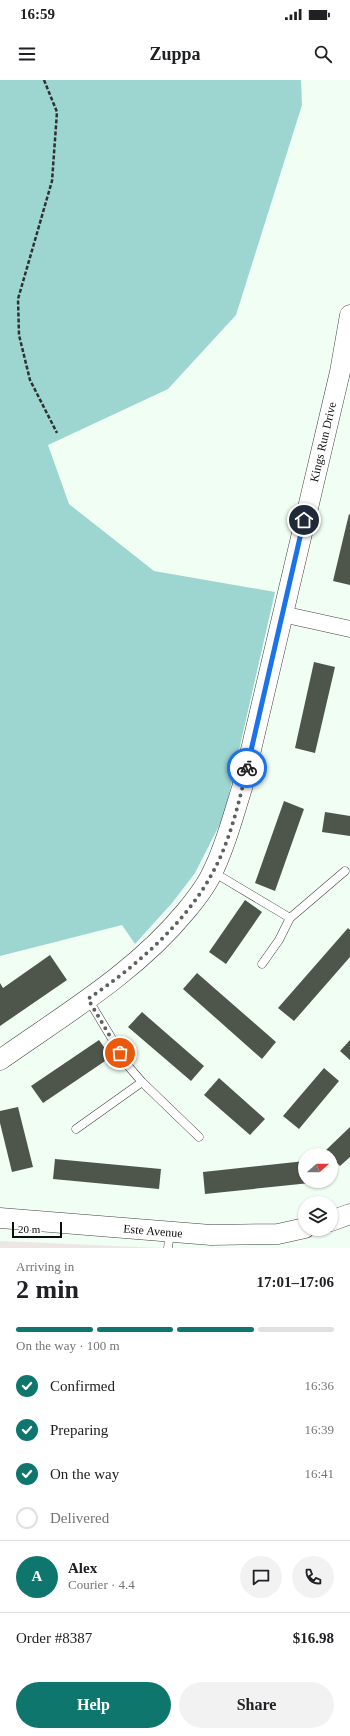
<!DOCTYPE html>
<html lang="en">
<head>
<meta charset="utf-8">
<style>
	:root { --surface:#fff; --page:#f2f2f2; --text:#202124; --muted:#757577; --line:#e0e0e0; --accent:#0f766e }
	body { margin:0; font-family:Georgia,serif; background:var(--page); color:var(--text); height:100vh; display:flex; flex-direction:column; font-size:15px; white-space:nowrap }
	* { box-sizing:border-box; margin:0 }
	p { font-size:13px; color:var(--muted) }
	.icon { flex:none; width:22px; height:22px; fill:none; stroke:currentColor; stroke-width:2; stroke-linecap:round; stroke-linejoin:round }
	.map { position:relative; height:1168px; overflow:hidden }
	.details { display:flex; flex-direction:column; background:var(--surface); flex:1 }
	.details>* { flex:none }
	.needle { width:26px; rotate:69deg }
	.controls { position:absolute; left:298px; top:1068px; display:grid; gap:8px }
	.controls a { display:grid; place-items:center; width:40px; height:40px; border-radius:50%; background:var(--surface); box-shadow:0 1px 3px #0004; font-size:20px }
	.scale { position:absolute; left:12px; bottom:10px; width:50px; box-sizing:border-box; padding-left:4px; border:2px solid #0e0e0e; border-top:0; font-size:11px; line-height:14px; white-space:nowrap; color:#0e0e0e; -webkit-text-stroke:3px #fff; paint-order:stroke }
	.pin { position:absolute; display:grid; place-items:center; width:34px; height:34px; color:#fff; margin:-17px; border:2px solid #fff; border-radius:50%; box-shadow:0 1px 4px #0007 }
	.courier { position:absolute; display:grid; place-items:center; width:40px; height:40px; margin:-20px; border:3px solid #1a73e8; border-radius:50%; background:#fff; color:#222; box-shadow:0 1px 5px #0007 }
	.overview em { font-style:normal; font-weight:800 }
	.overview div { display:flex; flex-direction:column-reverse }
	.overview { display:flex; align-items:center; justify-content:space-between; height:68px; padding:0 16px }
	h1 { font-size:26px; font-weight:800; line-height:30px }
	.bar { display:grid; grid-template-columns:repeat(4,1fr); gap:6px 4px; align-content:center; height:48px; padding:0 16px }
	.bar i { height:5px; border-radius:3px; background:var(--line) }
	.bar .active { background:var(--accent) }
	.bar p { grid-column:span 4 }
	.line { display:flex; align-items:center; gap:10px; padding:0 16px; border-top:1px solid var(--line) }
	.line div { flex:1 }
	.round { display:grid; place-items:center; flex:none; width:42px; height:42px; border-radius:21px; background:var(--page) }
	ol { padding:0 16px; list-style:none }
	li { display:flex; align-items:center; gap:12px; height:44px }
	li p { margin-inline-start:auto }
	li .icon { padding:4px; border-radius:50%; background:var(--accent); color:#fff; stroke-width:4 }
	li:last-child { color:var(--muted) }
	li i { width:22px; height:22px; border:2px solid var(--line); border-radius:50% }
	.primary-button { display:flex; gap:8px; margin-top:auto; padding:8px 16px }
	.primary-button a { flex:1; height:46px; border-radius:24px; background:var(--accent); color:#fff; font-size:16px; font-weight:800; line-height:46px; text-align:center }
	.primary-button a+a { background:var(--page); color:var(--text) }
	.status { display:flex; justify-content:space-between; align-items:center; height:28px; padding:0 20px; background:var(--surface); direction:ltr }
	.status svg { height:11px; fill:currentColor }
	header { display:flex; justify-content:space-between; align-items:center; height:52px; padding:0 16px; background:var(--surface); font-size:18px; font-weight:800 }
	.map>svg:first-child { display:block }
</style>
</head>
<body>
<div class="status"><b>16:59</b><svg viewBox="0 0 49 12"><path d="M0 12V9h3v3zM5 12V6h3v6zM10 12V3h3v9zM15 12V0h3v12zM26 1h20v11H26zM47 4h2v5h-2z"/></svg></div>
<header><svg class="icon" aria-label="menu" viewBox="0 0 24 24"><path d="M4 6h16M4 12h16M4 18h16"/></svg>Zuppa<svg class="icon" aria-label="search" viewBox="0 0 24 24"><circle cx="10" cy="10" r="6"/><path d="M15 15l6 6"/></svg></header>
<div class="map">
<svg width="350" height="1168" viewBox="0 0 350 1168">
	<rect width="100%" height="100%" fill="#f1fef3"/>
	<path fill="#ece6e4" d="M0,1161l24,1 137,6h-161z"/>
	<path fill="#9dd6d1" d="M0,0h301l1,25 -66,210 -68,74 -120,56 21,59 85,67 121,21 -51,224 -29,57 -23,30 -37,41 -13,-19 -122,31z"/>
	<g fill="#4e564c">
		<path d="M349,434l1,1v70l-17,-4z"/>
		<path d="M314,582l21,5 -20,86 -20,-5z"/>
		<path d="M284,721l20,8 -29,82 -20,-8z"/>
		<path d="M325,732l25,4v20l-28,-4z"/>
		<path d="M245,820l17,12 -36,52 -17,-12z"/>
		<path d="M348,848l2,2v27l-56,64 -16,-13z"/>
		<path d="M50,875l17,25 -67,46v-43l3,5z"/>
		<path d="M197,893l79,69 -14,17 -79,-70z"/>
		<path d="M142,932l62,54 -13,15 -63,-54z"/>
		<path d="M99,960l12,17 -68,46 -12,-17z"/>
		<path d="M350,960v20l-10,-9z"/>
		<path d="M324,988l15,13 -40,48 -16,-13z"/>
		<path d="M219,998l46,41 -15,16 -46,-40z"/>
		<path d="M18,1027l15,60 -21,5 -12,-49v-12z"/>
		<path d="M350,1047v30l-10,9 -15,-15z"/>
		<path d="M55,1079l106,10 -2,20 -106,-10z"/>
		<path d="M305,1081v20h5v2l-105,11 -2,-22z"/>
	</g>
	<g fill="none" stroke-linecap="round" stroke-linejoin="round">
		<defs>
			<g id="service">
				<path d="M213,792l77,46"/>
				<path d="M262,884l17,-24 11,-22 55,-47"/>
				<path d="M88,919l41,68 13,15 57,55"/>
				<path d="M76,1049l66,-47"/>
				<path d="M168,1168l2,-16"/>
			</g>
			<path id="minor" d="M282,534l68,15"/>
			<g id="tertiary">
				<path d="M0,980c65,-46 135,-87 186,-149 10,-12 21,-26 27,-40 13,-26 20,-55 29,-83l98,-416 10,-57"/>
				<path d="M0,1138l211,17 67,-1 27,-6"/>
				<path d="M331,1141l19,-7"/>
			</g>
		</defs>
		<use href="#service" stroke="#414141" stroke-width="9"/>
		<use href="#minor" stroke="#414141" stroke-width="17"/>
		<use href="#tertiary" stroke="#414141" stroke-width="21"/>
		<path stroke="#303030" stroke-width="2.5" stroke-dasharray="4 2" stroke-linecap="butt" d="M44,0l13,32 -5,69 -34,118 1,36 11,45 27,53"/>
		<use href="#service" stroke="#fff" stroke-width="8"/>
		<use href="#minor" stroke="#fff" stroke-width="16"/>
		<use href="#tertiary" stroke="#fff" stroke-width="20"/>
	</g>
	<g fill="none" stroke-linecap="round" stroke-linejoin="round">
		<path stroke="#5d625e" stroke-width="4" stroke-dasharray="0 7.2" d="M120,973l-32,-54c47,-32 98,-76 125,-127 17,-31 26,-70 34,-104"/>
		<path stroke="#1a73e8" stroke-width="5" d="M247,688l57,-248"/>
	</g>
	<g text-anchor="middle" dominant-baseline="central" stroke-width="4" stroke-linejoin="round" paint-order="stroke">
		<g font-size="12" fill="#0e0e0e" stroke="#fff">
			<text transform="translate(323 362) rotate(-77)">Kings Run Drive</text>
			<text transform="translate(153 1151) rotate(5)">Este Avenue</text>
		</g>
	</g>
</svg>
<div class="controls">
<a><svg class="needle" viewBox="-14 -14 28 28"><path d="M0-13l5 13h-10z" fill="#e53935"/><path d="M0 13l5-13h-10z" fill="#757577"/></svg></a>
<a><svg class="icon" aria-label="layers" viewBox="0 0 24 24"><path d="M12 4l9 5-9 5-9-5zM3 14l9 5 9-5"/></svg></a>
</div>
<div class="scale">20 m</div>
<div class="pin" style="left:120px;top:973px;background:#ea580c"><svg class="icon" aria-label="bag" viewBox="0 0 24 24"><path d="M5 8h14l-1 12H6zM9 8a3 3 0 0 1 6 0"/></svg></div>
<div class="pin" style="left:304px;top:440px;background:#1f2937"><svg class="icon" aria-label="home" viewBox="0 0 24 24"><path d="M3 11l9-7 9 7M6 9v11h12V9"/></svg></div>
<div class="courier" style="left:247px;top:688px"><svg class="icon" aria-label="bike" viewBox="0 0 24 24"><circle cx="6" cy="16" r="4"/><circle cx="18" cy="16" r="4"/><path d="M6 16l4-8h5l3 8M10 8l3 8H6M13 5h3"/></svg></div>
</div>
<section class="details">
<div class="overview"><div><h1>2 min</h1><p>Arriving in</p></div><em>17:01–17:06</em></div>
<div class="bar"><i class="active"></i><i class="active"></i><i class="active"></i><i></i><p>On the way · 100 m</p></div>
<ol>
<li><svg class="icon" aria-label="check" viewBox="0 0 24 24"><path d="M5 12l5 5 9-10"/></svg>Confirmed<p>16:36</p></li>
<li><svg class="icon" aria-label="check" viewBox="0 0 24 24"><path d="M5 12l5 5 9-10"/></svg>Preparing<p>16:39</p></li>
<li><svg class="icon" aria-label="check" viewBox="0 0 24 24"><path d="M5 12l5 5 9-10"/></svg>On the way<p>16:41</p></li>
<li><i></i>Delivered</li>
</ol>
<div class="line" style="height:72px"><b class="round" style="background:var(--accent);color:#fff">A</b><div><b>Alex</b><p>Courier · 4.4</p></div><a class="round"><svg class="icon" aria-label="chat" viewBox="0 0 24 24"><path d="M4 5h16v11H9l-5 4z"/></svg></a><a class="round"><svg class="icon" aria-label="phone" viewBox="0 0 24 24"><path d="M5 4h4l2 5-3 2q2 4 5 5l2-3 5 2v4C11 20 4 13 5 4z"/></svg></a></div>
<div class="line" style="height:52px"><div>Order #8387</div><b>$16.98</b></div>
<div class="primary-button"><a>Help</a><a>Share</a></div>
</section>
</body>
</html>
